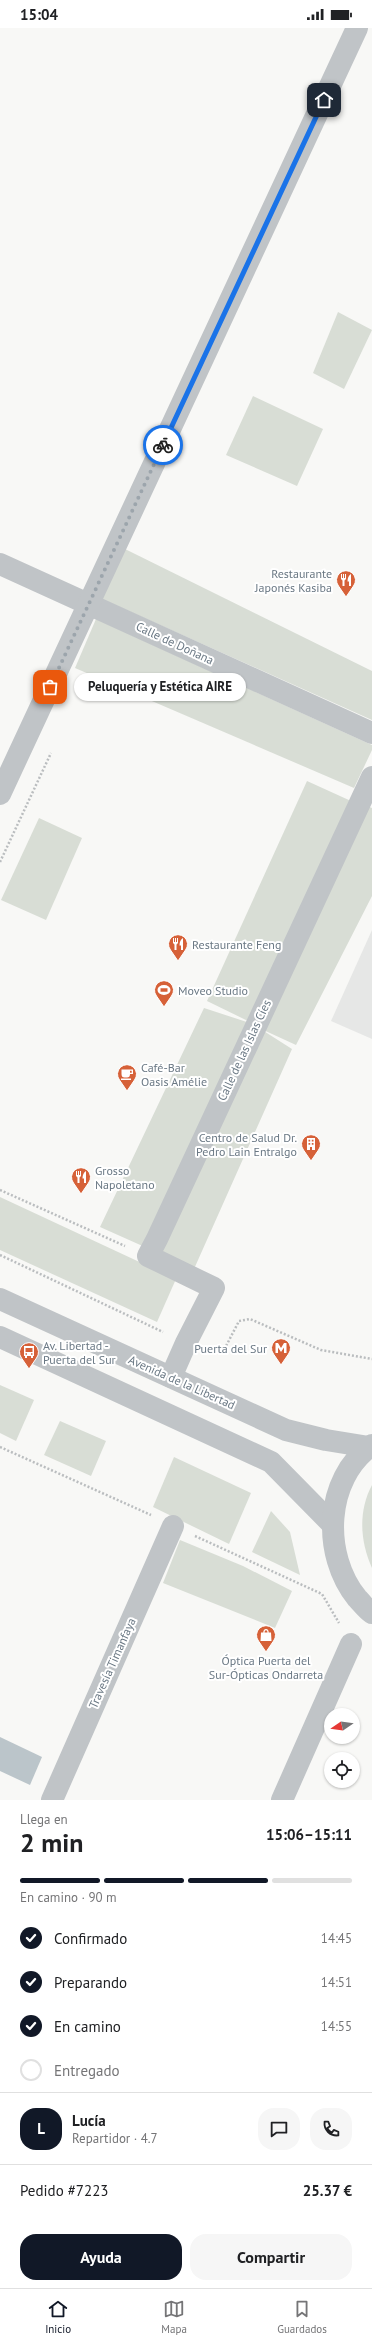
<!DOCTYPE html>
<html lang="es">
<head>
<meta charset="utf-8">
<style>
	:root { --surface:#fff; --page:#f6f6f6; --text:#202124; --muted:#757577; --line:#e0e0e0; --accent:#111827 }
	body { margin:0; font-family:"PT Sans",sans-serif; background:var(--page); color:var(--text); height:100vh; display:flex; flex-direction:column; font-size:15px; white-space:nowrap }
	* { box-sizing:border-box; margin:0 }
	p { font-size:13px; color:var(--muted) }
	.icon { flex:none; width:22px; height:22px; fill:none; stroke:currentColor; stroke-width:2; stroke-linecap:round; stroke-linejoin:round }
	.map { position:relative; height:1772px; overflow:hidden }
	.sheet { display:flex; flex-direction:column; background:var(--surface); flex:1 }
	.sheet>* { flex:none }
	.needle { width:26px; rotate:257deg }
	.controls { position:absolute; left:324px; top:1680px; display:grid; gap:8px }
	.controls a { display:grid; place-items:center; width:36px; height:36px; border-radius:50%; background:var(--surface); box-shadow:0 1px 3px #0004; font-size:20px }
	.pin { position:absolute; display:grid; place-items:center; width:34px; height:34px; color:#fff; margin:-17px; border-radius:8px; box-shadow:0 2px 6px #0006 }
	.courier { position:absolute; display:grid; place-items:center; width:40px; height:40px; margin:-20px; border:3px solid #1a73e8; border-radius:50%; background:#fff; color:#222; box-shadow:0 1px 5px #0007 }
	.bubble { position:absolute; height:28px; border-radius:14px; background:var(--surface); box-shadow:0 1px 3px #0004; font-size:13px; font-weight:700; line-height:28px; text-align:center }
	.headline em { font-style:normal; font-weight:700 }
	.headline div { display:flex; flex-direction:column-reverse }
	.headline { display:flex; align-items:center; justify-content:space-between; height:68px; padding:0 20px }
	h1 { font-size:26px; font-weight:700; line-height:30px }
	.bar { display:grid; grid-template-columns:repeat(4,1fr); gap:6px 4px; align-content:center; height:48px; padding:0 20px }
	.bar i { height:5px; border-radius:3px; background:var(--line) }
	.bar .active { background:var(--accent) }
	.bar p { grid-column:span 4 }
	.line { display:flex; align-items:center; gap:10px; padding:0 20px; border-top:1px solid var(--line) }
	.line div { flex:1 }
	.round { display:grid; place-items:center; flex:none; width:42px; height:42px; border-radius:16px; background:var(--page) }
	ol { padding:0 20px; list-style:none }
	li { display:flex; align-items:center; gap:12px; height:44px }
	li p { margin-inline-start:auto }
	li .icon { padding:4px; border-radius:50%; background:var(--accent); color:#fff; stroke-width:4 }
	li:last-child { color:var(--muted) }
	li i { width:22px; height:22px; border:2px solid var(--line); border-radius:50% }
	.button { display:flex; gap:8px; margin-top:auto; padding:8px 20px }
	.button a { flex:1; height:46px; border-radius:16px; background:var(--accent); color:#fff; font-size:16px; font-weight:700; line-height:46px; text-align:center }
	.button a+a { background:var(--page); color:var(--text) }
	.status { display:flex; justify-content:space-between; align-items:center; height:28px; padding:0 20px; background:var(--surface); direction:ltr }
	.status svg { height:11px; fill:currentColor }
	.tabs { display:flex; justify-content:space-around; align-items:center; height:56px; border-top:1px solid var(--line); background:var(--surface); font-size:11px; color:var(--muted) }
	.tabs a { display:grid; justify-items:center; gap:2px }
	.tabs .active { color:var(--accent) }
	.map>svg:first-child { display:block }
</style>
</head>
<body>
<div class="status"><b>15:04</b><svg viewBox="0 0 49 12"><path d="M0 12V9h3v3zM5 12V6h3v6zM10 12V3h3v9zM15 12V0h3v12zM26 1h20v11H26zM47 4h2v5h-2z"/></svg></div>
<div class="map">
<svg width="372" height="1772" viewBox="0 0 372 1772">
	<rect width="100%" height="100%" fill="#f8f8f6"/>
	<path fill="#e6e7e6" d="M372,902v109l-41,-18z"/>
	<g fill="#d8ddd5">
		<path d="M338,284l34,18 -28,59 -31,-16z"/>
		<path d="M253,368l70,33 -26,57 -71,-31z"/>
		<path d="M125,521l247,122v49l-270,-121z"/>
		<path d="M96,591l276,126v5l-18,38 -279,-120z"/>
		<path d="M307,753l44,20 -101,221 -43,-21z"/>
		<path d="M360,775l12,5v88l-76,149 -37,-17 33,21 -98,220 -94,-42 104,-219 52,17z"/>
		<path d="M39,790l43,20 -36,82 -45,-20z"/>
		<path d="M0,1169l176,82 -19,43 -157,-72z"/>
		<path d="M0,1357l34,15 -18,41 -16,-8z"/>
		<path d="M60,1393l46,20 -15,35 -47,-21z"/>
		<path d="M174,1429l77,36 -22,51 -76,-37z"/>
		<path d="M372,1457v83c-12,-26 -14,-57 0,-83z"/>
		<path d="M271,1483l19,21 10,43 -48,-23z"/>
		<path d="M180,1512l63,26 49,25 -17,37 -112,-45z"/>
	</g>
	<path fill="#bbc5ca" d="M0,1709l42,20 -12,28 -30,-14z"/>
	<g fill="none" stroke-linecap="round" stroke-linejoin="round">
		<g stroke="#babdbf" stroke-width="2.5" stroke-dasharray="2 2" stroke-linecap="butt">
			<path d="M0,834l51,-109"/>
			<path d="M0,1162l125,56"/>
			<path d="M0,1227l163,77"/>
			<path d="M209,1325l15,-3 15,-29 11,-2 71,31 51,9"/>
			<path d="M0,1419l151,68"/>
			<path d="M195,1508l127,58 17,29"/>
		</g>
		<g stroke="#c0c4c7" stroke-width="22">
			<path d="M0,536l372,169"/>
			<path d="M0,766l357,-766"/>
			<path d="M0,1271l286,131 40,10 43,7"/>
			<path d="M0,1309l271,125 61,62"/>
			<path d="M171,1349l15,-34 28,-55 -66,-32 9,-17 215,-462"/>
			<path d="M372,1417c-48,34 -50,110 -15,153 5,5 9,11 15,15"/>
			<path d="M52,1772l121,-274"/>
			<path d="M282,1772l69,-156"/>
		</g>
	</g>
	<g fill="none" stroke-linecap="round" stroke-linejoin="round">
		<path stroke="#9ca5ac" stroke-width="4" stroke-dasharray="0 7.2" d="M50,659l113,-242"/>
		<path stroke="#1a73e8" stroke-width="5" d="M163,417l161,-345"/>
	</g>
	<defs>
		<symbol id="restaurant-pin" viewBox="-11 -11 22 30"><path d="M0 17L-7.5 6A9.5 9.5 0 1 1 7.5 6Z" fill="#d66138" stroke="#fff"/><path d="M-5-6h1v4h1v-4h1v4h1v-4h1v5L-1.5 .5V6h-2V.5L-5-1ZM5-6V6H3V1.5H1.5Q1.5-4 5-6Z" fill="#fff"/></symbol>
		<symbol id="stadium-pin" viewBox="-11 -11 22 30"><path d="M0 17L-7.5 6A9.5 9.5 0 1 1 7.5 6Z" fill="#d66138" stroke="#fff"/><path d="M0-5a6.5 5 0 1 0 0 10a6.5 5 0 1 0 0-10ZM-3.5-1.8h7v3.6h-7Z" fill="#fff"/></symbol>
		<symbol id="cafe-pin" viewBox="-11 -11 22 30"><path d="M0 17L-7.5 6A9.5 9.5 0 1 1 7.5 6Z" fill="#d66138" stroke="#fff"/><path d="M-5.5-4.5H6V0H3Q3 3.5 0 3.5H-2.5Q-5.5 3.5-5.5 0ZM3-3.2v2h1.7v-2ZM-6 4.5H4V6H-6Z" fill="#fff"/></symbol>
		<symbol id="building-pin" viewBox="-11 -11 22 30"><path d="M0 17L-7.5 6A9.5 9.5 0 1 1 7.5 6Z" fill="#d66138" stroke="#fff"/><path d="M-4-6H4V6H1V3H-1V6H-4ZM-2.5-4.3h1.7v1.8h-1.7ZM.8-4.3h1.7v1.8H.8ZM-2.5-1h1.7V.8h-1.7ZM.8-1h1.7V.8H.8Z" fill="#fff"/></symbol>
		<symbol id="metro-pin" viewBox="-11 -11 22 30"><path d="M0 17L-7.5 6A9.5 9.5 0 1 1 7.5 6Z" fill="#d66138" stroke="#fff"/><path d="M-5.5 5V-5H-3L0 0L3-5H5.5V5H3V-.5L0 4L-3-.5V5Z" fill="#fff"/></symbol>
		<symbol id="bus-pin" viewBox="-11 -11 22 30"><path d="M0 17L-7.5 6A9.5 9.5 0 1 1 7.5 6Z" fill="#d66138" stroke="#fff"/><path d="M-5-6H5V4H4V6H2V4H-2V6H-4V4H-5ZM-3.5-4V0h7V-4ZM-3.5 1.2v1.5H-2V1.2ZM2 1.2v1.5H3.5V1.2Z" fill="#fff"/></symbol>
		<symbol id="shop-pin" viewBox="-11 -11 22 30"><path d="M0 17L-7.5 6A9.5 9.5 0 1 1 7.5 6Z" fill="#d66138" stroke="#fff"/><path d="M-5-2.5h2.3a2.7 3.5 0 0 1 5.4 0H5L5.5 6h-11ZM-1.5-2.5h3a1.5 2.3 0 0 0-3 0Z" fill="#fff"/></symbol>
	</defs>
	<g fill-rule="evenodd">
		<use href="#restaurant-pin" x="335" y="541" width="22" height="30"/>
		<use href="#restaurant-pin" x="167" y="905" width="22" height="30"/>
		<use href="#stadium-pin" x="153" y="951" width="22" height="30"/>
		<use href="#cafe-pin" x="116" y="1035" width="22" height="30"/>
		<use href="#building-pin" x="300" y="1105" width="22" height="30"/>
		<use href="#restaurant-pin" x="70" y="1138" width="22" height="30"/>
		<use href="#metro-pin" x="270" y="1309" width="22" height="30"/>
		<use href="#bus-pin" x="18" y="1313" width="22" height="30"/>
		<use href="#shop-pin" x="255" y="1596" width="22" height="30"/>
	</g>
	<g text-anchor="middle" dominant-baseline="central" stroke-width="4" stroke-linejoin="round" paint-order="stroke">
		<g font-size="12" fill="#6a7884" stroke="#fff" text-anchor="start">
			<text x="332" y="545" text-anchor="end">Restaurante<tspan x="332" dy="14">Japonés Kasiba</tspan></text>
			<text x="192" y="916">Restaurante Feng</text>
			<text x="178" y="962">Moveo Studio</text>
			<text x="141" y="1039">Café-Bar<tspan x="141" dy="14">Oasis Amélie</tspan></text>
			<text x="297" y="1109" text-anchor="end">Centro de Salud Dr.<tspan x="297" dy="14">Pedro Lain Entralgo</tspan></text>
			<text x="95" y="1142">Grosso<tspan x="95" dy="14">Napoletano</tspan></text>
			<text x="43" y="1317">Av. Libertad -<tspan x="43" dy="14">Puerta del Sur</tspan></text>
			<text x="267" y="1320" text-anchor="end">Puerta del Sur</text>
			<text x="266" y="1632" text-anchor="middle">Óptica Puerta del<tspan x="266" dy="14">Sur-Ópticas Ondarreta</tspan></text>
		</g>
		<g font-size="12" fill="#6a7884" stroke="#fff">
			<text transform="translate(175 615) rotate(25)">Calle de Doñana</text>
			<text transform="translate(244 1022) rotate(-65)">Calle de las Islas Cíes</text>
			<text transform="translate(182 1354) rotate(24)">Avenida de la Libertad</text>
			<text transform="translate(112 1635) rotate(-66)">Travesía Timanfaya</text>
		</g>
	</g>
</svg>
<div class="controls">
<a><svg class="needle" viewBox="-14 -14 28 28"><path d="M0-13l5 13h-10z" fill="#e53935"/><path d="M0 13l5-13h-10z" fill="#757577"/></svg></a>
<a><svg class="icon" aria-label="locate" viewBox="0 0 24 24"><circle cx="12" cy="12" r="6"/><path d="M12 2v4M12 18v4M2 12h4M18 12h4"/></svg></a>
</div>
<div class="pin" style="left:50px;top:659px;background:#ea580c"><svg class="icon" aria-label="bag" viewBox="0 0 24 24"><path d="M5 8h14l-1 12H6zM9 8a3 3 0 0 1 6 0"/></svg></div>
<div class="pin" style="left:324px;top:72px;background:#1f2937"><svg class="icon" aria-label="home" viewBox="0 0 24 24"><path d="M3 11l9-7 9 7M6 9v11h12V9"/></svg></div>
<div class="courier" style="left:163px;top:417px"><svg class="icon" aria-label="bike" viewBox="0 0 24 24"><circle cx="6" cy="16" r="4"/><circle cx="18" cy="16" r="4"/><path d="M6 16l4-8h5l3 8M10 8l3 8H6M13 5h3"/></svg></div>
<div class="bubble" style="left:74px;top:645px;width:172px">Peluquería y Estética AIRE</div>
</div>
<section class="sheet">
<div class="headline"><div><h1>2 min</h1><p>Llega en</p></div><em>15:06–15:11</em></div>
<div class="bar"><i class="active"></i><i class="active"></i><i class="active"></i><i></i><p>En camino · 90 m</p></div>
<ol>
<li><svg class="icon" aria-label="check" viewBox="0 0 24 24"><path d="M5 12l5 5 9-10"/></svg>Confirmado<p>14:45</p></li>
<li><svg class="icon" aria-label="check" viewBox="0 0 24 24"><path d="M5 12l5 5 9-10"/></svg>Preparando<p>14:51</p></li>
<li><svg class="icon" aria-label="check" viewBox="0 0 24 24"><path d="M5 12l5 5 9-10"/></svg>En camino<p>14:55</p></li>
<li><i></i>Entregado</li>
</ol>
<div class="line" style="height:72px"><b class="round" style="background:var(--accent);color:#fff">L</b><div><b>Lucía</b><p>Repartidor · 4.7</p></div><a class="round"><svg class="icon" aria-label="chat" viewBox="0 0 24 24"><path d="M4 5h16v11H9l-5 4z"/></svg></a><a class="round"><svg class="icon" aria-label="phone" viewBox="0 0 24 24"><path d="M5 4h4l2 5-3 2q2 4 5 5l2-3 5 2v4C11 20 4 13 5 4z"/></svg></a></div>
<div class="line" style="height:52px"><div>Pedido #7223</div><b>25.37 €</b></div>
<div class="button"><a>Ayuda</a><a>Compartir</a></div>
</section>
<nav class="tabs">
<a class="active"><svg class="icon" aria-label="home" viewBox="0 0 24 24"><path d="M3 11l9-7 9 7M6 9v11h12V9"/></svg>Inicio</a>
<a><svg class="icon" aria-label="map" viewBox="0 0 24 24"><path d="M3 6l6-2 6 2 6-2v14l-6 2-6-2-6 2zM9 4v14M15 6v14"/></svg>Mapa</a>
<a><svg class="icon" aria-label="saved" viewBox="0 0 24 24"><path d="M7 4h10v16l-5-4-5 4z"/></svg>Guardados</a>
</nav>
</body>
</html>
